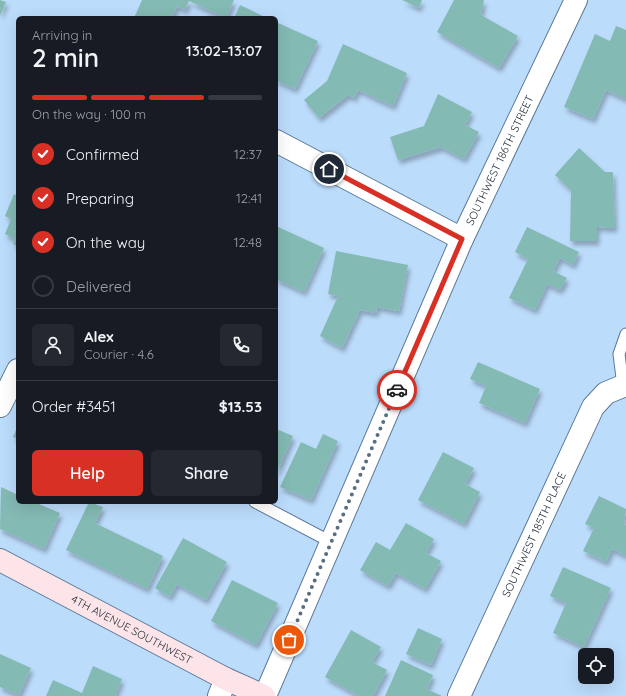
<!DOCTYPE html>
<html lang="en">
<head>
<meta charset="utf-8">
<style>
	:root { --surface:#171b24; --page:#242831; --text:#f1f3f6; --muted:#9ea1a6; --line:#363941; --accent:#d93025 }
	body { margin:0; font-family:Quicksand,sans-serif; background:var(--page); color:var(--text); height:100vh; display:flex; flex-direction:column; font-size:15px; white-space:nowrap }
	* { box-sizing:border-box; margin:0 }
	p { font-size:13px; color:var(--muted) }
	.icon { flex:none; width:22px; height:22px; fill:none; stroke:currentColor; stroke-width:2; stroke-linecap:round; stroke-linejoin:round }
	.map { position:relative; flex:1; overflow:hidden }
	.side { position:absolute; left:16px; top:16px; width:262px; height:488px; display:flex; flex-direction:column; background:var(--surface); border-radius:6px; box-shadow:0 4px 16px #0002 }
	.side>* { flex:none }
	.buttons { position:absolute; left:578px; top:648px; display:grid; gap:8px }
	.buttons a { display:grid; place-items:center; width:36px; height:36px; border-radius:6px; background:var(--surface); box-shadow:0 4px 16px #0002; font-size:20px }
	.pin { position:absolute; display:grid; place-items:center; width:34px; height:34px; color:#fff; margin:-17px; border:2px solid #fff; border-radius:50%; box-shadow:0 1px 4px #0007 }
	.courier { position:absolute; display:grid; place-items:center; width:40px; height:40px; margin:-20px; border:3px solid #d93025; border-radius:50%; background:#fff; color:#222; box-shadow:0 1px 5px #0007 }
	.summary em { font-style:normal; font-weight:600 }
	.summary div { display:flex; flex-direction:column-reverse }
	.summary { display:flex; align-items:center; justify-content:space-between; height:68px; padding:0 16px }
	h1 { font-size:26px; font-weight:600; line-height:30px }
	.bar { display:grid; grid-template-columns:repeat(4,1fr); gap:6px 4px; align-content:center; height:48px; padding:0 16px }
	.bar i { height:5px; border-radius:3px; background:var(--line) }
	.bar .on { background:var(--accent) }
	.bar p { grid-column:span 4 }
	.line { display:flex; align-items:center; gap:10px; padding:0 16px; border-top:1px solid var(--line) }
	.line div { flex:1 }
	.round { display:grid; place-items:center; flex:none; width:42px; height:42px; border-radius:6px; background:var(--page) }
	ol { padding:0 16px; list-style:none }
	li { display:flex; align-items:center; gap:12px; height:44px }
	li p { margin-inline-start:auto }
	li .icon { padding:4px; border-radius:50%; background:var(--accent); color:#fff; stroke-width:4 }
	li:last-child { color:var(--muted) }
	li i { width:22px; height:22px; border:2px solid var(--line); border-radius:50% }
	.button { display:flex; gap:8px; margin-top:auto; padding:8px 16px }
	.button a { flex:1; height:46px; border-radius:6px; background:var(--accent); color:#fff; font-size:16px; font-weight:600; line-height:46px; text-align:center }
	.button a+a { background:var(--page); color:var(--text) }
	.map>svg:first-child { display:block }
</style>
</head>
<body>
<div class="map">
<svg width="626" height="696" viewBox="0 0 626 696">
	<defs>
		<filter id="shadow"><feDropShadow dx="2.5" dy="4.5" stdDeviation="2" flood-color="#0004"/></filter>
	</defs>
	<rect width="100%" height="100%" fill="#bcdcfc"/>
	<g fill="#84bab4" filter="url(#shadow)">
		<path d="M0,0l6,2 -6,14z"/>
		<path d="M142,0h92l-8,18 -37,-17 -4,9 -8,-4 -5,12h-38z"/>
		<path d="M402,0h20l-3,8z"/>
		<path d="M454,0h30l-3,15 37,21 -19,32 -62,-36z"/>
		<path d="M240,5l27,13h-33z"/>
		<path d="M276,22l42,19 -23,48 -19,-9z"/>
		<path d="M616,26l10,4v69l-20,-9 -13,29 -29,-12 31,-73 15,7z"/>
		<path d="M343,44l64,29 -14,33 -35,-16 -4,8 -6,-3 -29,23 -15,-18 23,-19z"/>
		<path d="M438,94l34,18 -7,13 14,7 -15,27 -23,-12 -43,13 -8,-23 34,-11z"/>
		<path d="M579,148l26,24h8l2,56 -18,-1v14h-27l1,-51 -16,-15z"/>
		<path d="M14,194l4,2v51l-5,-3 2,-5 -10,-5 6,-15 -6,-3z"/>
		<path d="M276,226l48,22 -20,44 -28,-13z"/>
		<path d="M527,227l52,25 -6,13 -13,-7 -7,13 14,7 -7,12 -13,-6 -12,26 -26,-12 19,-39 -13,-7z"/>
		<path d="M336,251l72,14 -9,46 -22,-4 -1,6 -16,-3 -18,38 -22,-12 18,-40 -10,-2z"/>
		<path d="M478,362l62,27 -15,34 -46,-20 7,-17 -16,-7z"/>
		<path d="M18,425v14l-5,-2z"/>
		<path d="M276,429l17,7 -17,38z"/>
		<path d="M323,434l15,7 -27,59 -31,-13 21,-45 15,7z"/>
		<path d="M443,452l31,16 -9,16 15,8 -16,32 -46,-24z"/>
		<path d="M1,487l17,8v7h16l26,11 -16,36 -44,-20z"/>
		<path d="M599,496l27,13 -2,15 2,1v31l-14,-7 -6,13 -23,-11 11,-23 -9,-4z"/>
		<path d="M89,502l14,5 -8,16 68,33 -16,33 -81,-39z"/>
		<path d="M406,523l28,16 -8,14 15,8 -16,28 -29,-16 -8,13 -28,-16 16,-28 14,8z"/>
		<path d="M183,538l44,24 -21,38 -29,-16 -7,13 -15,-9z"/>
		<path d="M563,567l48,21 -27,59 -31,-14 13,-30 -16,-7z"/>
		<path d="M232,580l46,23 -22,42 -45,-24z"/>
		<path d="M418,628l24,11 -11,26 -25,-11z"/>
		<path d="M351,630l30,17 -9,15 15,8 -14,26h-14l-34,-19z"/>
		<path d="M0,654l31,14 -12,27 -19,-8z"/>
		<path d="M401,660l32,15 -6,14 15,7h-57z"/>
		<path d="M93,666l29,13 -7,17h-69l7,-16 29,13z"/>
	</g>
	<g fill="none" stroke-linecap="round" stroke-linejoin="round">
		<defs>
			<g id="lane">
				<path d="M623,386l-4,-32 7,-20"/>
				<path d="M255,502l76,40"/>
			</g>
			<g id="street">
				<path d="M276,141l186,98"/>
				<path d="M0,406l18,-36"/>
				<path d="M219,696l7,-17"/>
				<path id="s1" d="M265,696l197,-457 114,-239"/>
				<path id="s2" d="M459,696l134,-289 13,-14 17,-7"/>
			</g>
			<g id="secondary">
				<path id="s3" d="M0,560l226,119 38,17"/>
			</g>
		</defs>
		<use href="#lane" stroke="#5b7996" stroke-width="13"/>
		<use href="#street" stroke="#5b7996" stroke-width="24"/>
		<use href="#secondary" stroke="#5b7996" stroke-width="24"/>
		<use href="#lane" stroke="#fff" stroke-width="11"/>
		<use href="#street" stroke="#fff" stroke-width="22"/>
		<use href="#secondary" stroke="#fde4e8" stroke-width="22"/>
	</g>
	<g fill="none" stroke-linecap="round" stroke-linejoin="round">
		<path stroke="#5a6e81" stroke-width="4" stroke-dasharray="0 7.2" d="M289,640l108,-250"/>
		<path stroke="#d93025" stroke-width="5" d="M329,169l133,70 -65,151"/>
	</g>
	<g text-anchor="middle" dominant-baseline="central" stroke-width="3" stroke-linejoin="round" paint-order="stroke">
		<g font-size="11" fill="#26323f" stroke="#bcdcfc">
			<text stroke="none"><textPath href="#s1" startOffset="585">SOUTHWEST 186TH STREET</textPath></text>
			<text stroke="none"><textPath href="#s2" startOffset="178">SOUTHWEST 185TH PLACE</textPath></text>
			<text stroke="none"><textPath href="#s3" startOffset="149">4TH AVENUE SOUTHWEST</textPath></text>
		</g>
	</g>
</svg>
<div class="buttons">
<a><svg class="icon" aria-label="locate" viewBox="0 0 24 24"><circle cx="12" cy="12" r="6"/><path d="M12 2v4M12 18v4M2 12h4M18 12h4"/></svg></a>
</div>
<div class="pin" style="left:289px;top:640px;background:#ea580c"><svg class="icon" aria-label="bag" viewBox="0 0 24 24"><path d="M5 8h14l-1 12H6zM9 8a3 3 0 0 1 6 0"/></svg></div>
<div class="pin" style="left:329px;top:169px;background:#1f2937"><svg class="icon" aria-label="home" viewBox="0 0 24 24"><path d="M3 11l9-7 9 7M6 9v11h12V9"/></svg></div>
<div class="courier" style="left:397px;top:390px"><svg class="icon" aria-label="car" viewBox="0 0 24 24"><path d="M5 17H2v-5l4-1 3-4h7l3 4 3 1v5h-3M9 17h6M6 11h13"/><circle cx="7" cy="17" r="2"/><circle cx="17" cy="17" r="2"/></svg></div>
<section class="side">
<div class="summary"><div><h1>2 min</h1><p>Arriving in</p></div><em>13:02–13:07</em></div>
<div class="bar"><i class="on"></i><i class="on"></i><i class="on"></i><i></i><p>On the way · 100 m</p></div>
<ol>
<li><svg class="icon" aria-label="check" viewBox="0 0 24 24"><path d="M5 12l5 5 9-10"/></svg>Confirmed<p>12:37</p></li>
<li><svg class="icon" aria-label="check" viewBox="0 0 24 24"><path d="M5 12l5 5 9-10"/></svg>Preparing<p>12:41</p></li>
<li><svg class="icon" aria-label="check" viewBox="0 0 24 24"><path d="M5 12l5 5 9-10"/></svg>On the way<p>12:48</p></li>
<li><i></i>Delivered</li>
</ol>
<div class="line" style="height:72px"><a class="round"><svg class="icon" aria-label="person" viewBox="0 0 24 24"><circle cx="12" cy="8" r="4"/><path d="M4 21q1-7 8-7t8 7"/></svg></a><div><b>Alex</b><p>Courier · 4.6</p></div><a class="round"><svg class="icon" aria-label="phone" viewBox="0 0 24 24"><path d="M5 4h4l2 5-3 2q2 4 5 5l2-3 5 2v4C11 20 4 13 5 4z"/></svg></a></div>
<div class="line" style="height:52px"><div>Order #3451</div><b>$13.53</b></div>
<div class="button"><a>Help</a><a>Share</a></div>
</section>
</div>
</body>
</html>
